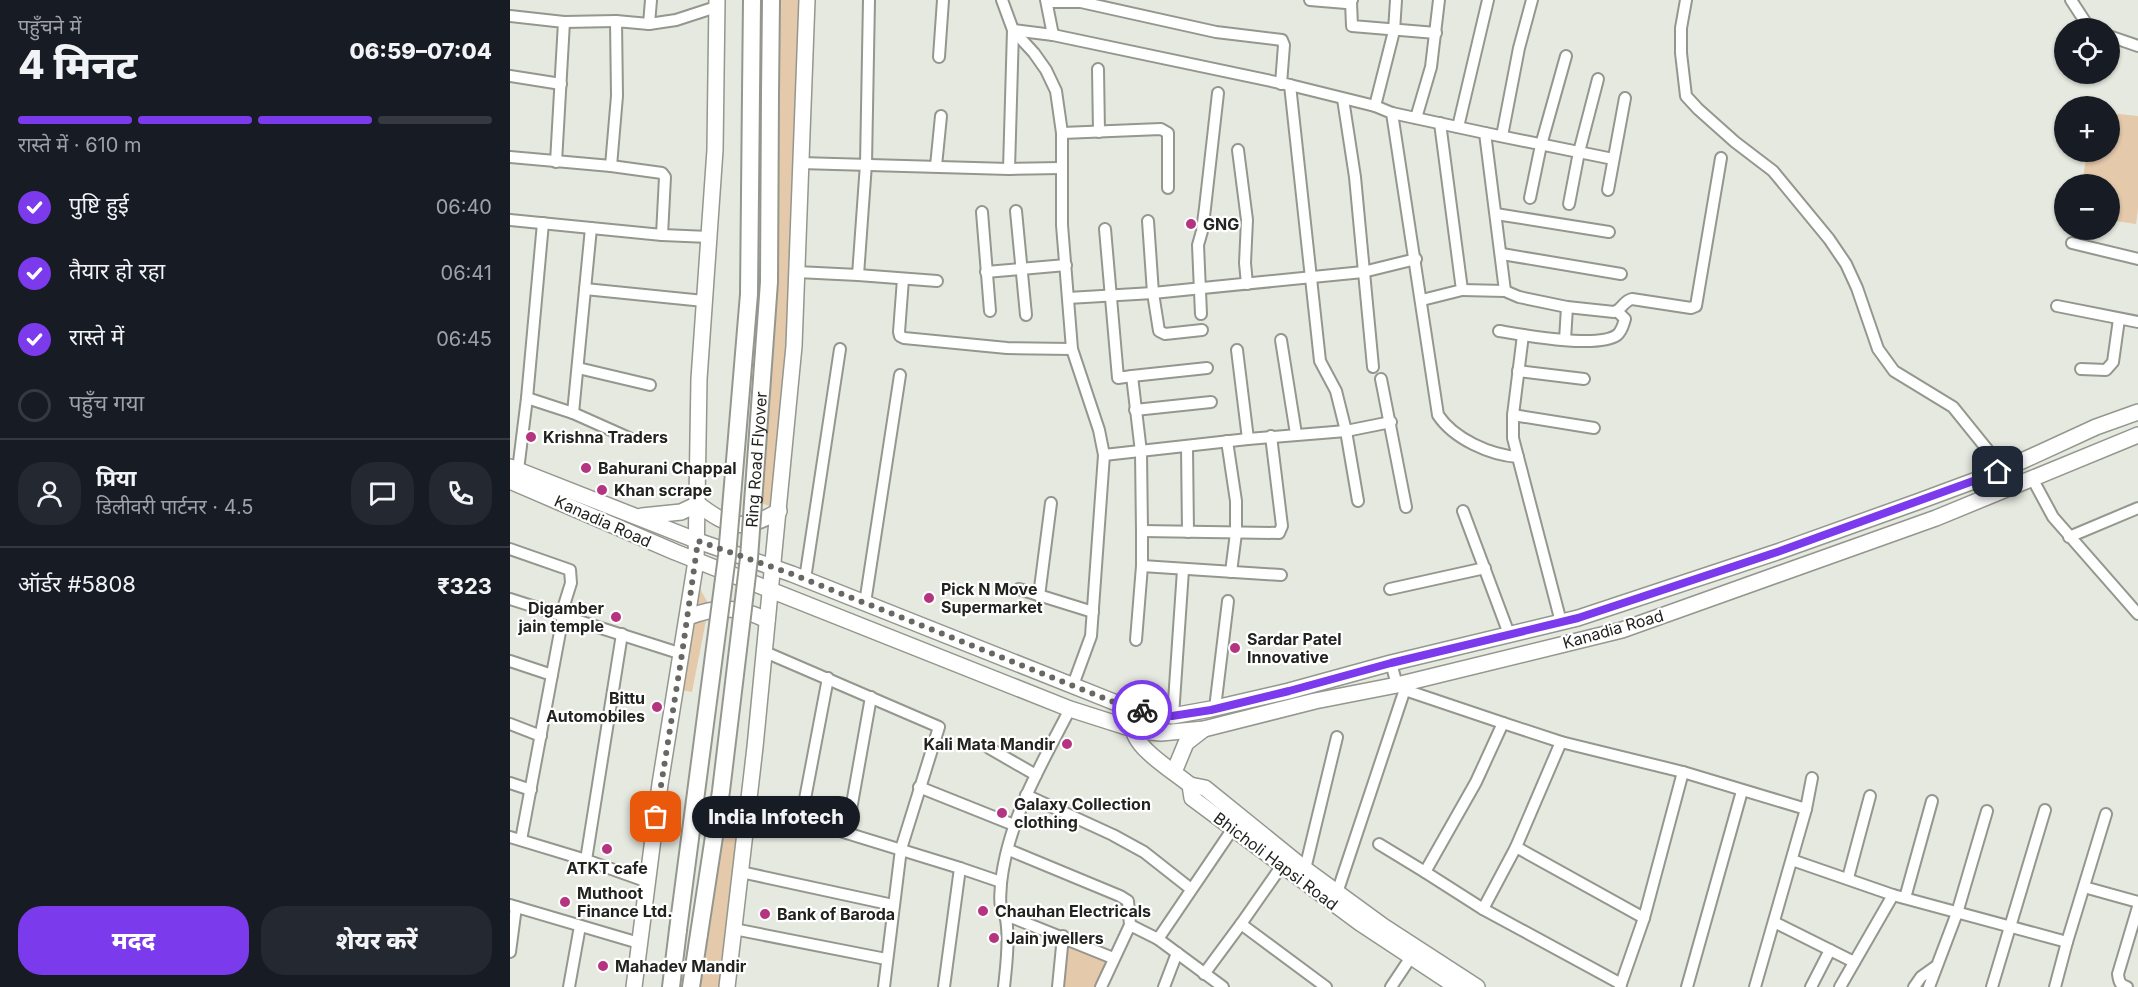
<!DOCTYPE html>
<html lang="hi">
<head>
<meta charset="utf-8">
<style>
	:root { --surface:#171b24; --page:#242831; --text:#f1f3f6; --muted:#9ea1a6; --line:#363941; --accent:#7c3aed }
	body { margin:0; font-family:Inter,"Noto Sans Devanagari",sans-serif; background:var(--page); color:var(--text); height:100vh; display:flex; flex-direction:column; font-size:22px; white-space:nowrap }
	* { box-sizing:border-box; margin:0 }
	p { font-size:20px; color:var(--muted) }
	.icon { flex:none; width:33px; height:33px; fill:none; stroke:currentColor; stroke-width:2; stroke-linecap:round; stroke-linejoin:round }
	.map { position:relative; flex:1; overflow:hidden }
	.side { display:flex; flex-direction:column; background:var(--surface); width:510px }
	.side>* { flex:none }
	.buttons { position:absolute; left:1544px; top:18px; display:grid; gap:12px }
	.buttons a { display:grid; place-items:center; width:66px; height:66px; border-radius:50%; background:var(--surface); box-shadow:0 2px 4px #0004; font-size:30px }
	.pin { position:absolute; display:grid; place-items:center; width:51px; height:51px; color:#fff; margin:-26px; border-radius:12px; box-shadow:0 3px 9px #0006 }
	.courier { position:absolute; display:grid; place-items:center; width:60px; height:60px; margin:-30px; border:4px solid #7c3aed; border-radius:50%; background:#fff; color:#222; box-shadow:0 2px 8px #0007 }
	.bubble { position:absolute; height:42px; border-radius:21px; background:var(--surface); box-shadow:0 2px 4px #0004; font-size:20px; font-weight:800; line-height:42px; text-align:center }
	.head em { font-style:normal; font-weight:800 }
	.head div { display:flex; flex-direction:column-reverse }
	.head { display:flex; align-items:center; justify-content:space-between; height:102px; padding:0 18px }
	h1 { font-size:39px; font-weight:800; line-height:45px }
	.bar { display:grid; grid-template-columns:repeat(4,1fr); gap:9px 6px; align-content:center; height:72px; padding:0 18px }
	.bar i { height:8px; border-radius:4px; background:var(--line) }
	.bar .active { background:var(--accent) }
	.bar p { grid-column:span 4 }
	.line { display:flex; align-items:center; gap:15px; padding:0 18px; border-top:2px solid var(--line) }
	.line div { flex:1 }
	.round { display:grid; place-items:center; flex:none; width:63px; height:63px; border-radius:24px; background:var(--page) }
	ol { padding:0 18px; list-style:none }
	li { display:flex; align-items:center; gap:18px; height:66px }
	li p { margin-inline-start:auto }
	li .icon { padding:6px; border-radius:50%; background:var(--accent); color:#fff; stroke-width:4 }
	li:last-child { color:var(--muted) }
	li i { width:33px; height:33px; border:3px solid var(--line); border-radius:50% }
	.primary-button { display:flex; gap:12px; margin-top:auto; padding:12px 18px }
	.primary-button a { flex:1; height:69px; border-radius:24px; background:var(--accent); color:#fff; font-size:24px; font-weight:800; line-height:69px; text-align:center }
	.primary-button a+a { background:var(--page); color:var(--text) }
	main { display:flex; flex:1; min-height:0 }
	.map>svg:first-child { display:block }
</style>
</head>
<body>
<main>
<section class="side">
<div class="head"><div><h1>4 मिनट</h1><p>पहुँचने में</p></div><em>06:59–07:04</em></div>
<div class="bar"><i class="active"></i><i class="active"></i><i class="active"></i><i></i><p>रास्ते में · 610 m</p></div>
<ol>
<li><svg class="icon" aria-label="check" viewBox="0 0 24 24"><path d="M5 12l5 5 9-10"/></svg>पुष्टि हुई<p>06:40</p></li>
<li><svg class="icon" aria-label="check" viewBox="0 0 24 24"><path d="M5 12l5 5 9-10"/></svg>तैयार हो रहा<p>06:41</p></li>
<li><svg class="icon" aria-label="check" viewBox="0 0 24 24"><path d="M5 12l5 5 9-10"/></svg>रास्ते में<p>06:45</p></li>
<li><i></i>पहुँच गया</li>
</ol>
<div class="line" style="height:108px"><a class="round"><svg class="icon" aria-label="person" viewBox="0 0 24 24"><circle cx="12" cy="8" r="4"/><path d="M4 21q1-7 8-7t8 7"/></svg></a><div><b>प्रिया</b><p>डिलीवरी पार्टनर · 4.5</p></div><a class="round"><svg class="icon" aria-label="chat" viewBox="0 0 24 24"><path d="M4 5h16v11H9l-5 4z"/></svg></a><a class="round"><svg class="icon" aria-label="phone" viewBox="0 0 24 24"><path d="M5 4h4l2 5-3 2q2 4 5 5l2-3 5 2v4C11 20 4 13 5 4z"/></svg></a></div>
<div class="line" style="height:78px"><div>ऑर्डर #5808</div><b>₹323</b></div>
<div class="primary-button"><a>मदद</a><a>शेयर करें</a></div>
</section>
<div class="map">
<svg width="1628" height="987" viewBox="0 0 1628 987">
	<rect width="100%" height="100%" fill="#e6e9df"/>
	<g fill="#e4c9ab">
		<path d="M267,0h22l-2,122 -12,239 -15,145 -13,-4z"/>
		<path d="M1599,113l29,3v93l-2,15 -27,-4v-36h-27l5,-32h22z"/>
		<path d="M188,585l11,20 -17,87 -11,-2z"/>
		<path d="M238,809l-18,178h-39l21,-176z"/>
		<path d="M552,940l51,18 -12,29h-40z"/>
	</g>
	<g fill="none" stroke-linecap="round" stroke-linejoin="round">
		<defs>
			<g id="street">
				<path d="M492,0l11,30 21,23 12,17 10,21 6,42v92l10,124 27,81 5,25 -13,181 -18,49"/>
				<path d="M536,0l7,35"/>
				<path d="M571,0v2l135,30 66,8 2,5 -3,39"/>
				<path d="M800,0l36,3 6,-3"/>
				<path d="M1176,0l-5,28v25l5,43 12,13 37,33 38,29 56,68 17,25 11,24 21,61 16,22 59,36 50,62"/>
				<path d="M1561,0l15,23 8,5"/>
				<path d="M537,2h34"/>
				<path d="M841,2l1,24 84,7"/>
				<path d="M0,16l54,6 -8,140"/>
				<path d="M54,22l52,-1"/>
				<path d="M139,24l2,-24"/>
				<path d="M1599,36l29,10"/>
				<path d="M429,57l4,-57"/>
				<path d="M588,69l1,63"/>
				<path d="M0,76l51,8"/>
				<path d="M780,85l30,276 16,30 10,40 12,70"/>
				<path d="M833,99l12,78 18,190"/>
				<path d="M865,106l19,-75 2,-31"/>
				<path d="M882,113l46,302c16,24 52,40 80,42"/>
				<path d="M906,118l15,-51 8,-67"/>
				<path d="M948,127l30,-127"/>
				<path d="M552,133l99,-4 7,4v55"/>
				<path d="M975,133l128,26"/>
				<path d="M992,136l17,-88 13,-48"/>
				<path d="M728,150l9,70 -2,43 2,21"/>
				<path d="M0,157l101,9 51,7 3,4 -3,58"/>
				<path d="M290,163l209,6 52,-1"/>
				<path d="M101,166l6,-70 -1,-75 33,3 27,-4 40,-13"/>
				<path d="M426,166l5,-50"/>
				<path d="M499,169l4,-139 40,5 237,50 85,21 17,7 93,20 20,158"/>
				<path d="M1098,190l17,-92"/>
				<path d="M1020,198l11,-53 25,-89"/>
				<path d="M1059,204l10,-52 19,-73"/>
				<path d="M506,211l10,104"/>
				<path d="M472,212l8,99"/>
				<path d="M986,214l113,18"/>
				<path d="M0,220l152,15 47,2"/>
				<path d="M638,221l5,72 6,38 6,3 37,-4"/>
				<path d="M595,229l13,149 14,-2"/>
				<path d="M1562,243l66,16"/>
				<path d="M992,254l119,20"/>
				<path d="M287,272l61,3 8,-111 3,-164"/>
				<path d="M476,272l80,-7"/>
				<path d="M348,275l79,6"/>
				<path d="M393,279l-4,53 1,4 4,2 103,10 65,1"/>
				<path d="M75,289l119,12"/>
				<path d="M952,290l43,1 14,6 48,10 47,5c8,-2 9,-11 18,-13l59,9 5,-2 25,-148"/>
				<path d="M558,298l85,-5 210,-21 53,-13"/>
				<path d="M912,300l40,-10 -22,-167"/>
				<path d="M1547,306l81,16"/>
				<path d="M691,314l-3,-69 4,-14 3,-23 13,-115"/>
				<path d="M989,331c24,4 99,18 118,4 5,-4 6,-10 8,-16l-8,-8"/>
				<path d="M1013,335l-10,80v23l48,184"/>
				<path d="M771,340l15,94"/>
				<path d="M1055,340l2,-33"/>
				<path d="M727,350l11,89 98,-8 45,-9"/>
				<path d="M68,368l72,17"/>
				<path d="M1571,369l25,1 7,-8 6,-43"/>
				<path d="M1008,371l66,8"/>
				<path d="M871,379l25,128"/>
				<path d="M17,398l46,15 56,25"/>
				<path d="M625,410l76,-8"/>
				<path d="M63,413l18,-185"/>
				<path d="M1003,415l81,13"/>
				<path d="M717,441l9,60v32l-5,39"/>
				<path d="M677,447l1,85"/>
				<path d="M594,455l144,-16"/>
				<path d="M8,470l9,-72 16,-175"/>
				<path d="M1522,478l21,39 85,97"/>
				<path d="M953,511l46,123"/>
				<path d="M632,531l137,2 3,-7 -11,-90"/>
				<path d="M1559,537l69,-29"/>
				<path d="M0,549l60,21 1,13 -10,32"/>
				<path d="M632,566l139,9"/>
				<path d="M295,579l35,-230"/>
				<path d="M509,589l74,23"/>
				<path d="M880,589l95,-21"/>
				<path d="M529,596l12,-93"/>
				<path d="M0,599l172,55"/>
				<path d="M355,603l35,-228"/>
				<path d="M626,640l6,-74v-35l-1,-79 -9,-76 75,-8"/>
				<path d="M255,652l174,75 -38,122 -17,138"/>
				<path d="M0,661l42,14"/>
				<path d="M881,663l6,22 11,6 95,32 -27,59 -51,90 58,37 33,-62 128,71 39,-146 123,37 -51,178"/>
				<path d="M705,708l13,-107"/>
				<path d="M663,716l10,-146"/>
				<path d="M993,723l58,19 122,30"/>
				<path d="M0,724l31,12"/>
				<path d="M479,748l47,27"/>
				<path d="M0,783l21,7"/>
				<path d="M409,787l95,38"/>
				<path d="M516,795l87,40 31,17 47,37"/>
				<path d="M239,803l211,65 -16,119"/>
				<path d="M1296,809l6,-31"/>
				<path d="M291,820l27,-142"/>
				<path d="M337,832l24,-135"/>
				<path d="M0,837l76,23 62,22"/>
				<path d="M11,840l42,-224"/>
				<path d="M869,844l46,28"/>
				<path d="M1006,847l45,-105"/>
				<path d="M499,850l111,46 8,5 2,24"/>
				<path d="M76,860l36,-226"/>
				<path d="M1282,860l101,35 174,47"/>
				<path d="M775,861l-44,63 85,63"/>
				<path d="M450,868l41,14"/>
				<path d="M795,869l32,-132"/>
				<path d="M231,872l152,33"/>
				<path d="M1338,878l22,-82"/>
				<path d="M1574,887l54,15"/>
				<path d="M1395,898l27,-97"/>
				<path d="M825,899l70,-210"/>
				<path d="M0,905l129,38"/>
				<path d="M973,909l138,75 -1,3"/>
				<path d="M496,915l107,43"/>
				<path d="M1264,922l80,40"/>
				<path d="M224,929l152,30"/>
				<path d="M648,939l65,48"/>
				<path d="M0,952l6,-45"/>
				<path d="M694,974l37,-50"/>
				<path d="M1111,984l23,-66"/>
				<path d="M59,987l11,-61"/>
				<path d="M494,987c2,-19 5,-40 3,-60 0,-11 -3,-12 -6,-21 -2,-6 0,-16 0,-23 7,-63 40,-118 69,-174"/>
				<path d="M548,987l5,-51"/>
				<path d="M591,987l29,-62 28,14 78,-115"/>
				<path d="M654,987l13,-34"/>
				<path d="M881,987l20,-30"/>
				<path d="M1177,987l55,-196"/>
				<path d="M1301,987l19,-37"/>
				<path d="M1330,987l53,-92"/>
				<path d="M1404,987l7,-10 14,-10"/>
				<path d="M1419,987l28,-74 30,-102"/>
				<path d="M1482,987l53,-177"/>
				<path d="M1545,987l12,-45 39,-128"/>
				<path d="M1617,987c-7,-2 -8,-5 -9,-13l20,-67"/>
			</g>
			<g id="secondary">
				<path d="M0,467l188,74 94,33 327,130 53,12 39,-7 78,-18 102,-28 187,-45 202,-67 137,-49 81,-30 98,-45 42,-15"/>
				<path d="M0,481l165,71 395,157 69,22 22,2 43,-4 111,-28 82,-16 225,-55 314,-112 202,-83"/>
				<path d="M132,516l39,-4 17,-8c31,24 45,28 81,7"/>
				<path d="M178,617c31,-11 49,-11 79,3"/>
				<path d="M624,724c-6,21 41,48 56,61l2,13 168,125 97,64"/>
				<path d="M664,772l12,-29 18,-14"/>
				<path d="M680,785l15,3 100,81 78,57 94,61"/>
				<path d="M124,987l26,-203 36,-223 3,-182 16,-229 2,-150"/>
				<path d="M217,987l28,-240 39,-401 13,-346"/>
			</g>
			<g id="primary">
				<path d="M241,93l1,-93"/>
				<path d="M260,93l1,-93"/>
				<path d="M161,987l7,-57"/>
				<path d="M181,987l8,-53"/>
			</g>
		</defs>
		<use href="#street" stroke="#93978e" stroke-width="14"/>
		<use href="#secondary" stroke="#93978e" stroke-width="18"/>
		<use href="#primary" stroke="#93978e" stroke-width="20"/>
		<use href="#street" stroke="#fff" stroke-width="10"/>
		<use href="#secondary" stroke="#fff" stroke-width="15"/>
		<use href="#primary" stroke="#fff" stroke-width="16"/>
		<defs>
			<g id="primary-bridge">
				<path d="M168,930l49,-374 22,-262 2,-201"/>
				<path id="s1" d="M189,934l22,-143 28,-233 20,-276 1,-189"/>
			</g>
		</defs>
		<use href="#primary-bridge" stroke="#93978e" stroke-width="20" stroke-linecap="butt"/>
		<use href="#primary-bridge" stroke="#fff" stroke-width="16"/>
	</g>
	<g fill="none" stroke-linecap="round" stroke-linejoin="round">
		<path stroke="#676862" stroke-width="6" stroke-dasharray="0 10.8" d="M146,817l26,-163 16,-113 94,33 327,130 23,6"/>
		<path stroke="#7c3aed" stroke-width="8" d="M632,710l30,6 39,-6 78,-19 102,-28 187,-45 202,-67 218,-79"/>
	</g>
	<g fill="#b43480" stroke="#fff" stroke-width="2">
		<circle cx="681" cy="224" r="6"/>
		<circle cx="21" cy="437" r="6"/>
		<circle cx="76" cy="468" r="6"/>
		<circle cx="92" cy="490" r="6"/>
		<circle cx="419" cy="598" r="6"/>
		<circle cx="106" cy="617" r="6"/>
		<circle cx="725" cy="648" r="6"/>
		<circle cx="147" cy="707" r="6"/>
		<circle cx="557" cy="744" r="6"/>
		<circle cx="492" cy="813" r="6"/>
		<circle cx="97" cy="849" r="6"/>
		<circle cx="55" cy="902" r="6"/>
		<circle cx="473" cy="911" r="6"/>
		<circle cx="255" cy="914" r="6"/>
		<circle cx="484" cy="938" r="6"/>
		<circle cx="93" cy="966" r="6"/>
	</g>
	<g text-anchor="middle" dominant-baseline="central" stroke-width="4.5" stroke-linejoin="round" paint-order="stroke">
		<g font-size="16" font-weight="bold" fill="#22231f" stroke="#fff" text-anchor="start">
			<text x="693" y="224">GNG</text>
			<text x="33" y="437">Krishna Traders</text>
			<text x="88" y="468">Bahurani Chappal</text>
			<text x="104" y="490">Khan scrape</text>
			<text x="431" y="589">Pick N Move<tspan x="431" dy="18">Supermarket</tspan></text>
			<text x="94" y="608" text-anchor="end">Digamber<tspan x="94" dy="18">jain temple</tspan></text>
			<text x="737" y="639">Sardar Patel<tspan x="737" dy="18">Innovative</tspan></text>
			<text x="135" y="698" text-anchor="end">Bittu<tspan x="135" dy="18">Automobiles</tspan></text>
			<text x="545" y="744" text-anchor="end">Kali Mata Mandir</text>
			<text x="504" y="804">Galaxy Collection<tspan x="504" dy="18">clothing</tspan></text>
			<text x="97" y="868" text-anchor="middle">ATKT cafe</text>
			<text x="67" y="893">Muthoot<tspan x="67" dy="18">Finance Ltd.</tspan></text>
			<text x="485" y="911">Chauhan Electricals</text>
			<text x="267" y="914">Bank of Baroda</text>
			<text x="496" y="938">Jain jwellers</text>
			<text x="105" y="966">Mahadev Mandir</text>
		</g>
		<g font-size="16" fill="#22231f" stroke="#fff">
			<text stroke="none"><textPath href="#s1" startOffset="478">Ring Road Flyover</textPath></text>
			<text transform="translate(93 521) rotate(24)">Kanadia Road</text>
			<text transform="translate(1103 629) rotate(-16)">Kanadia Road</text>
			<text transform="translate(766 861) rotate(37)">Bhicholi Hapsi Road</text>
		</g>
	</g>
</svg>
<div class="buttons">
<a><svg class="icon" aria-label="locate" viewBox="0 0 24 24"><circle cx="12" cy="12" r="6"/><path d="M12 2v4M12 18v4M2 12h4M18 12h4"/></svg></a>
<a>+</a>
<a>−</a>
</div>
<div class="pin" style="left:146px;top:817px;background:#ea580c"><svg class="icon" aria-label="bag" viewBox="0 0 24 24"><path d="M5 8h14l-1 12H6zM9 8a3 3 0 0 1 6 0"/></svg></div>
<div class="pin" style="left:1488px;top:472px;background:#1f2937"><svg class="icon" aria-label="home" viewBox="0 0 24 24"><path d="M3 11l9-7 9 7M6 9v11h12V9"/></svg></div>
<div class="courier" style="left:632px;top:710px"><svg class="icon" aria-label="bike" viewBox="0 0 24 24"><circle cx="6" cy="16" r="4"/><circle cx="18" cy="16" r="4"/><path d="M6 16l4-8h5l3 8M10 8l3 8H6M13 5h3"/></svg></div>
<div class="bubble" style="left:182px;top:796px;width:168px">India Infotech</div>
</div>
</main>
</body>
</html>
